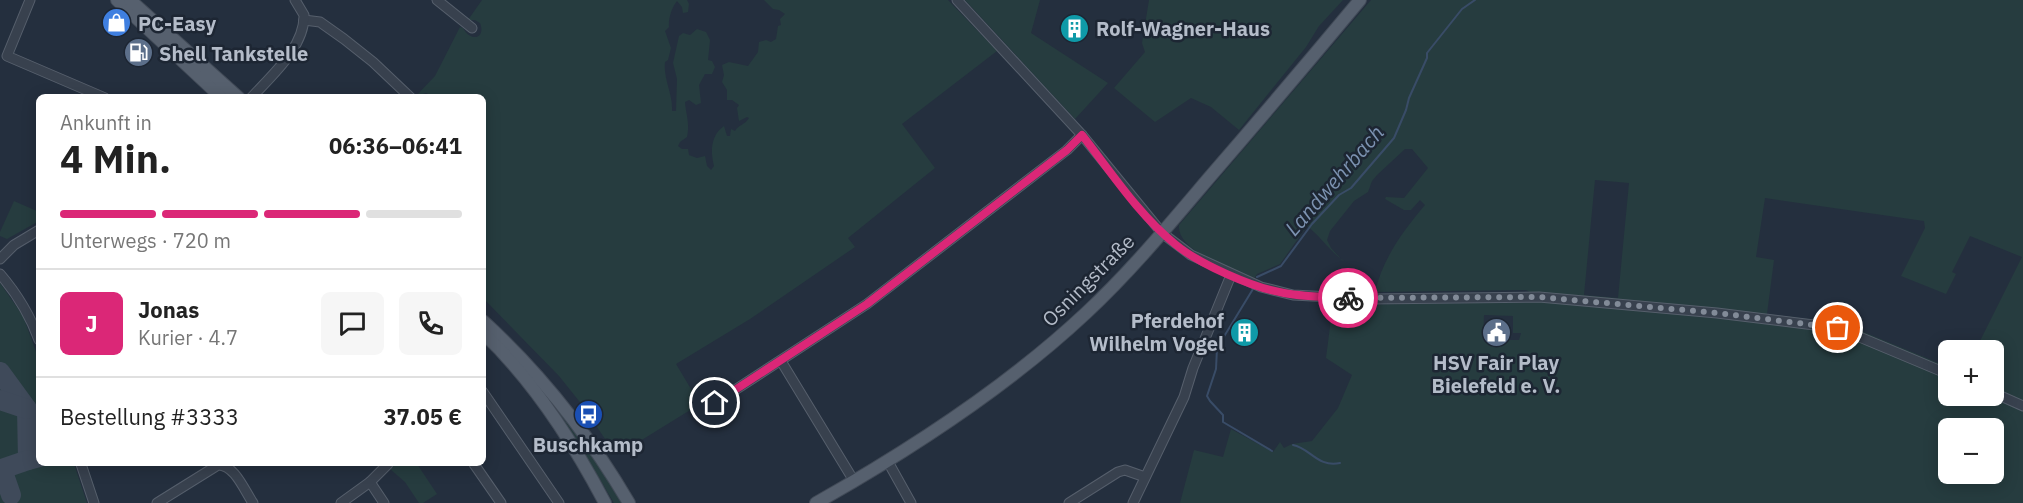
<!DOCTYPE html>
<html lang="de">
<head>
<meta charset="utf-8">
<style>
	:root { --surface:#fff; --page:#f6f6f6; --text:#222; --muted:#767676; --line:#e0e0e0; --accent:#db2777 }
	body { margin:0; font-family:"IBM Plex Sans",sans-serif; background:var(--page); color:var(--text); height:100vh; display:flex; flex-direction:column; font-size:22px; white-space:nowrap }
	* { box-sizing:border-box; margin:0 }
	p { font-size:20px; color:var(--muted) }
	.icon { flex:none; width:33px; height:33px; fill:none; stroke:currentColor; stroke-width:2; stroke-linecap:round; stroke-linejoin:round }
	.map { position:relative; flex:1; overflow:hidden }
	.side { position:absolute; left:36px; top:94px; width:450px; height:372px; display:flex; flex-direction:column; background:var(--surface); border-radius:9px; box-shadow:0 3px 15px #0003 }
	.side>* { flex:none }
	.buttons { position:absolute; left:1938px; top:340px; display:grid; gap:12px }
	.buttons a { display:grid; place-items:center; width:66px; height:66px; border-radius:9px; background:var(--surface); box-shadow:0 3px 15px #0003; font-size:30px }
	.pin { position:absolute; display:grid; place-items:center; width:51px; height:51px; color:#fff; margin:-26px; border:3px solid #fff; border-radius:50%; box-shadow:0 2px 6px #0007 }
	.courier { position:absolute; display:grid; place-items:center; width:60px; height:60px; margin:-30px; border:4px solid #db2777; border-radius:50%; background:#fff; color:#222; box-shadow:0 2px 8px #0007 }
	.head em { font-style:normal; font-weight:700 }
	.head div { display:flex; flex-direction:column-reverse }
	.head { display:flex; align-items:center; justify-content:space-between; height:102px; padding:0 24px }
	h1 { font-size:39px; font-weight:700; line-height:45px }
	.bar { display:grid; grid-template-columns:repeat(4,1fr); gap:9px 6px; align-content:center; height:72px; padding:0 24px }
	.bar i { height:8px; border-radius:4px; background:var(--line) }
	.bar .on { background:var(--accent) }
	.bar p { grid-column:span 4 }
	.line { display:flex; align-items:center; gap:15px; padding:0 24px; border-top:2px solid var(--line) }
	.line div { flex:1 }
	.round { display:grid; place-items:center; flex:none; width:63px; height:63px; border-radius:9px; background:var(--page) }
	.map>svg:first-child { display:block }
</style>
</head>
<body>
<div class="map">
<svg width="2023" height="503" viewBox="0 0 2023 503">
	<rect width="100%" height="100%" fill="#242f3e"/>
	<g fill="#263c3f" fill-rule="evenodd">
		<path d="M482,0h205l2,4 -1,8 -5,1 -1,-6 -5,-6c-5,6 -9,18 -8,26l-4,4 6,17 -3,12 -3,2c-2,17 8,32 7,49h4l1,-32 -4,-16 6,-27 4,-3 7,2 7,-6 9,3 4,8 -2,20 4,1 3,6 -3,7h-7l-6,11 2,18 -5,2 -7,-5 -4,2c1,13 5,21 2,35l-7,5 -2,4 4,3h6l1,6 8,3 8,-2 2,10 4,4 3,-4c-4,-15 -3,-31 10,-40l3,10h3l1,-7 4,2c3,-6 10,-6 14,-13l-2,-1 -8,4 -2,-13 2,-3 -7,-5h-5v-10l-5,-8 2,-7 -2,-10 7,-3 19,4 10,-14 1,-10 7,-2 5,2 5,-3 2,-13 3,-1 -1,-6 5,-5 -6,-4 -6,-1 -9,-9h184l49,51 -95,73 33,44 -87,70 7,9 -105,72 -74,45 24,40 -81,50h-4l-32,-48 -24,-30 -76,-78v-200l-49,-1 -8,-4 -11,4 20,-21 25,-49 3,1c8,15 23,10 17,-5l-5,-3h-7z"/>
		<path d="M965,0h75l-9,33 77,50 -33,36z"/>
		<path d="M1149,0h194l-24,26 -13,21 -67,83 -28,-23 -20,-9 -36,24 -41,-34 31,-36 -3,-9z"/>
		<path d="M1371,0h652v503h-843l14,-53 29,7 8,-28 42,23 7,-10 4,6 8,-4 20,-3 26,-33 14,-33 -26,-17 7,-55 4,2 201,-3 1,-5 -13,-7 -151,2c8,-34 28,-61 50,-87l-5,-5 -9,10h-7l-19,-11 1,-2 18,1 24,-30 -16,-19h-7l-28,26 -5,6 -4,11 -14,9 -24,30 -3,9 4,8 11,12 8,4c-18,-8 -27,-26 -43,-38l-27,38 -23,10 -3,5c-19,-8 -78,-28 -75,-54zM1595,180l34,3 -11,115 -34,-3zM1765,198l159,23 1,7 -24,48 45,18 10,-20 -4,-2 18,-36 52,21 -47,94h19v45h-46v-29l-106,-44 -75,-9 7,-54 -18,-3zM1484,315l29,1v17h8l-2,7h-36zM1948,429h46v45h-46z"/>
		<path d="M14,201l25,11v9l-32,18 -7,-3v-4z"/>
		<path d="M0,283l23,33 16,44v104h35l13,39h-87z"/>
		<path d="M506,349l63,71 55,83h-10l-36,-60z"/>
		<path d="M394,464h23l20,30 -14,9h-4l-14,-21 -15,-13z"/>
	</g>
	<g fill="none" stroke-linecap="round" stroke-linejoin="round">
		<g stroke="#394c67" stroke-width="2">
			<path d="M1257,277l24,-11 31,-42 27,-29 12,-7 43,-50 12,-28 3,-12 18,-40v-5l35,-44 13,-9"/>
			<path d="M1253,289l-36,59 -1,21 -9,27 3,5 13,14v7l49,29"/>
			<path d="M1293,445c17,3 25,23 47,18"/>
		</g>
		<g stroke="#3f4a5a" stroke-width="20">
			<path d="M0,372l27,37 1,51 11,-3"/>
			<path d="M0,400l27,9"/>
			<path d="M11,495l-9,-26 26,-9"/>
		</g>
		<defs>
			<g id="minor">
				<path d="M30,0l-23,56 98,42"/>
				<path d="M437,0l35,28"/>
				<path d="M957,0l125,135 80,98 29,22 70,32 32,8 77,4 169,-2 178,16 121,15 110,46"/>
				<path d="M304,20l16,2 24,17 29,23 38,36"/>
				<path d="M251,98c20,-22 54,-51 53,-83l-9,-15"/>
				<path d="M0,259l14,-14 25,-15"/>
				<path d="M0,274c18,21 30,41 39,66"/>
				<path d="M781,361l73,120"/>
				<path d="M483,392l76,111"/>
				<path d="M1994,393l29,13"/>
				<path d="M715,403l152,-99 200,-154 15,-15"/>
				<path d="M887,460l24,43"/>
				<path d="M81,464l13,39"/>
				<path d="M474,464l27,39"/>
				<path d="M370,482l14,21"/>
				<path d="M157,503l61,-38c17,0 26,25 35,38"/>
				<path d="M341,503l29,-21 18,-18"/>
				<path d="M1069,503l49,-31 7,-2 20,7"/>
				<path d="M1133,503l51,-106 9,-29 38,-93"/>
			</g>
			<g id="major">
				<path d="M117,0l105,98"/>
				<path d="M130,0l109,98"/>
				<path d="M483,321c58,53 106,114 146,182"/>
				<path d="M483,333c51,48 90,109 122,170"/>
				<path d="M816,503c94,-53 191,-116 270,-190 44,-41 83,-88 122,-134 51,-59 102,-119 152,-179"/>
			</g>
		</defs>
		<use href="#minor" stroke="#565f6c" stroke-width="11"/>
		<use href="#major" stroke="#414a57" stroke-width="14"/>
		<use href="#minor" stroke="#38414e" stroke-width="9"/>
		<use href="#major" stroke="#56606e" stroke-width="12"/>
	</g>
	<g fill="none" stroke-linecap="round" stroke-linejoin="round">
		<path stroke="#828b98" stroke-width="6" stroke-dasharray="0 10.8" d="M1348,298l191,-1 178,16 121,15"/>
		<path stroke="#db2777" stroke-width="8" d="M715,403l152,-99 200,-154 15,-15c29,37 56,79 93,109 24,20 78,44 109,49 21,4 43,4 64,5"/>
	</g>
	<defs>
		<symbol id="shop-disc" viewBox="-11 -11 22 22"><circle r="9.5" fill="#3f7fe0" stroke="#1d2633"/><path d="M-5-2.5h2.3a2.7 3.5 0 0 1 5.4 0H5L5.5 6h-11ZM-1.5-2.5h3a1.5 2.3 0 0 0-3 0Z" fill="#fff"/></symbol>
		<symbol id="building-disc" viewBox="-11 -11 22 22"><circle r="9.5" fill="#0f9aa8" stroke="#1d2633"/><path d="M-4-6H4V6H1V3H-1V6H-4ZM-2.5-4.3h1.7v1.8h-1.7ZM.8-4.3h1.7v1.8H.8ZM-2.5-1h1.7V.8h-1.7ZM.8-1h1.7V.8H.8Z" fill="#fff"/></symbol>
		<symbol id="fuel-disc" viewBox="-11 -11 22 22"><circle r="9.5" fill="#5c6f8a" stroke="#1d2633"/><path d="M-5.5-6h7V0h2V4h1.3V-2.5L3-4.5l.8-.8L6-3V5H2.5V1h-1V6h-7ZM-4.2-4.7v3.2H.2V-4.7Z" fill="#fff"/></symbol>
		<symbol id="civic-disc" viewBox="-11 -11 22 22"><circle r="9.5" fill="#5c6f8a" stroke="#1d2633"/><path d="M-.6-6.5H3V-4.5H.6V-3L4-1V1h2V6H-6V1h2V-1L-.6-3ZM-1.2 2.5V6h2.4V2.5Z" fill="#fff"/></symbol>
		<symbol id="bus-disc" viewBox="-11 -11 22 22"><circle r="9.5" fill="#1a4fb4" stroke="#1d2633"/><path d="M-5-6H5V4H4V6H2V4H-2V6H-4V4H-5ZM-3.5-4V0h7V-4ZM-3.5 1.2v1.5H-2V1.2ZM2 1.2v1.5H3.5V1.2Z" fill="#fff"/></symbol>
	</defs>
	<g fill-rule="evenodd">
		<use href="#shop-disc" x="100" y="6" width="33" height="33"/>
		<use href="#building-disc" x="1058" y="12" width="33" height="33"/>
		<use href="#fuel-disc" x="122" y="36" width="33" height="33"/>
		<use href="#building-disc" x="1228" y="316" width="33" height="33"/>
		<use href="#civic-disc" x="1480" y="316" width="33" height="33"/>
		<use href="#bus-disc" x="572" y="398" width="33" height="33"/>
	</g>
	<g text-anchor="middle" dominant-baseline="central" stroke-width="5" stroke-linejoin="round" paint-order="stroke">
		<g font-size="20" font-weight="bold" fill="#b4bcc9" stroke="#1d2633" text-anchor="start">
			<text x="138" y="23">PC-Easy</text>
			<text x="1096" y="28">Rolf-Wagner-Haus</text>
			<text x="159" y="53">Shell Tankstelle</text>
			<text x="1224" y="320" text-anchor="end">Pferdehof<tspan x="1224" dy="23">Wilhelm Vogel</tspan></text>
			<text x="1496" y="362" text-anchor="middle">HSV Fair Play<tspan x="1496" dy="23">Bielefeld e. V.</tspan></text>
			<text x="588" y="444" text-anchor="middle">Buschkamp</text>
		</g>
		<g font-size="20" fill="#b4bcc9" stroke="#1d2633">
			<text transform="translate(1088 280) rotate(-45)">Osningstraße</text>
		</g>
		<g font-size="21" font-style="italic" fill="#7c92b1" stroke="#1d2633">
			<text transform="translate(1334 180) rotate(-49)">Landwehrbach</text>
		</g>
	</g>
</svg>
<div class="buttons">
<a>+</a>
<a>−</a>
</div>
<div class="pin" style="left:1838px;top:328px;background:#ea580c"><svg class="icon" aria-label="bag" viewBox="0 0 24 24"><path d="M5 8h14l-1 12H6zM9 8a3 3 0 0 1 6 0"/></svg></div>
<div class="pin" style="left:715px;top:403px;background:#1f2937"><svg class="icon" aria-label="home" viewBox="0 0 24 24"><path d="M3 11l9-7 9 7M6 9v11h12V9"/></svg></div>
<div class="courier" style="left:1348px;top:298px"><svg class="icon" aria-label="bike" viewBox="0 0 24 24"><circle cx="6" cy="16" r="4"/><circle cx="18" cy="16" r="4"/><path d="M6 16l4-8h5l3 8M10 8l3 8H6M13 5h3"/></svg></div>
<section class="side">
<div class="head"><div><h1>4 Min.</h1><p>Ankunft in</p></div><em>06:36–06:41</em></div>
<div class="bar"><i class="on"></i><i class="on"></i><i class="on"></i><i></i><p>Unterwegs · 720 m</p></div>
<div class="line" style="height:108px"><b class="round" style="background:var(--accent);color:#fff">J</b><div><b>Jonas</b><p>Kurier · 4.7</p></div><a class="round"><svg class="icon" aria-label="chat" viewBox="0 0 24 24"><path d="M4 5h16v11H9l-5 4z"/></svg></a><a class="round"><svg class="icon" aria-label="phone" viewBox="0 0 24 24"><path d="M5 4h4l2 5-3 2q2 4 5 5l2-3 5 2v4C11 20 4 13 5 4z"/></svg></a></div>
<div class="line" style="height:78px"><div>Bestellung #3333</div><b>37.05 €</b></div>
</section>
</div>
</body>
</html>
